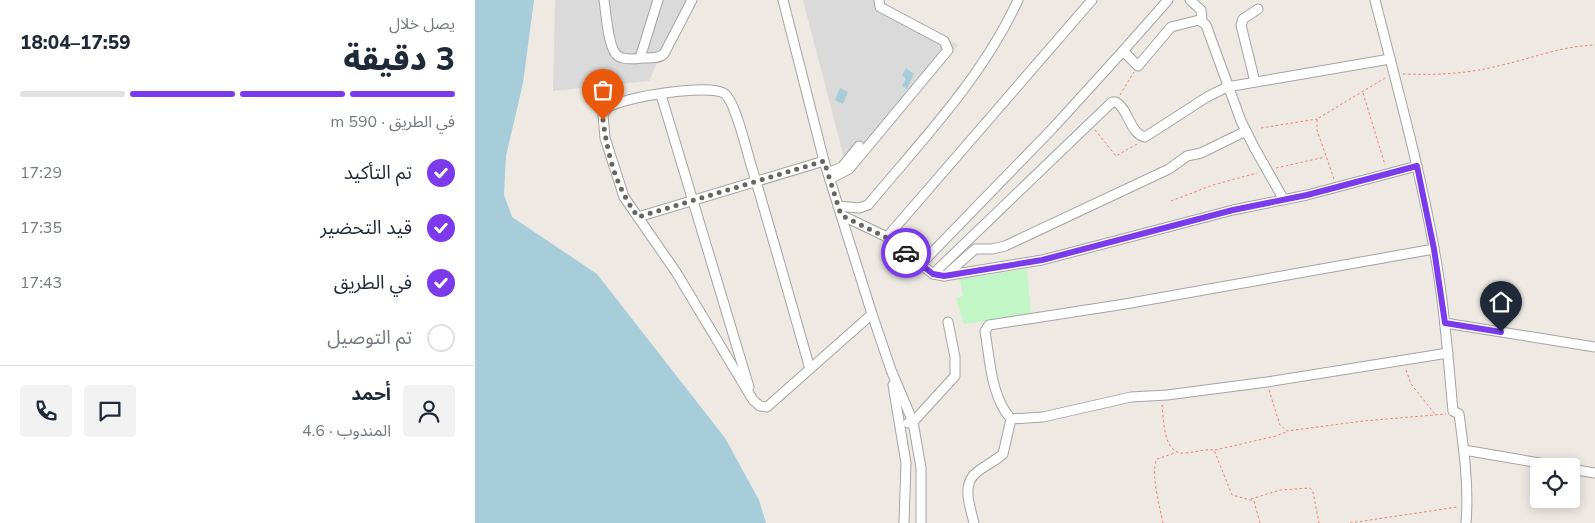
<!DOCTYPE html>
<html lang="ar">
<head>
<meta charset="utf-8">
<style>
	:root { --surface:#fff; --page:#f2f2f3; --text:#1f2937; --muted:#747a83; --line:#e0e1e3; --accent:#7c3aed }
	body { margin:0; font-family:"Nunito Sans","Noto Sans Arabic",sans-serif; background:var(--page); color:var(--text); direction:rtl; height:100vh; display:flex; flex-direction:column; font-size:19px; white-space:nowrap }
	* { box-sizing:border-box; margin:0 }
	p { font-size:16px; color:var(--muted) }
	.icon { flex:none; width:28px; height:28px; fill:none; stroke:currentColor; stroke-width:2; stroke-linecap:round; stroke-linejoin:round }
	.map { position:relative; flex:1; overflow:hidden; direction:ltr }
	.drawer { display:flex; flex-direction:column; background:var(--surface); width:475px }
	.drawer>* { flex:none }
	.buttons { position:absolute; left:1055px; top:458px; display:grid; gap:10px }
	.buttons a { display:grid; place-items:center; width:50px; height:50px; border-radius:5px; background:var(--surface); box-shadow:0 2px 12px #0003; font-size:25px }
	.pin { position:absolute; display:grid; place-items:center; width:42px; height:42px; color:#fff; margin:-51px -21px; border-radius:50% 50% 50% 0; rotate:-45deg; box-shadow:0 0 5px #0007 }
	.pin .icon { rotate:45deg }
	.courier { position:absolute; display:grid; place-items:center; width:50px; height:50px; margin:-25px; border:4px solid #7c3aed; border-radius:50%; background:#fff; color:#222; box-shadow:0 1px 6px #0007 }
	.overview em { font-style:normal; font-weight:800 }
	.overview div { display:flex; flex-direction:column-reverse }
	.overview { display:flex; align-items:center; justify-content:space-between; height:85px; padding:0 20px }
	h1 { font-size:32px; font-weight:800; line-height:38px }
	.bar { display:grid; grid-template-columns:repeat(4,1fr); gap:8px 5px; align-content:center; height:60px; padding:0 20px }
	.bar i { height:6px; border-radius:4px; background:var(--line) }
	.bar .current { background:var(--accent) }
	.bar p { grid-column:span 4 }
	.line { display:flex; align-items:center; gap:12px; padding:0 20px; border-top:1px solid var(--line) }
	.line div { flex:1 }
	.round { display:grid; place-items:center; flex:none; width:52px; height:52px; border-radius:5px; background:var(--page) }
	ol { padding:0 20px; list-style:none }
	li { display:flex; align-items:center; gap:15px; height:55px }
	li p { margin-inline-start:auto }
	li .icon { padding:5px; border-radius:50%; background:var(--accent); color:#fff; stroke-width:4 }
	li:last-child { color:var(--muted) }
	li i { width:28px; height:28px; border:2px solid var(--line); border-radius:50% }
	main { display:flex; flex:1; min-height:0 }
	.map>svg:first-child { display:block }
</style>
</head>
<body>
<main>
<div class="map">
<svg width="1120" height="523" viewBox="0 0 1120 523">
	<rect width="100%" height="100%" fill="#eeeae3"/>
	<g fill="#dbdada">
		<path d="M80,0h131l-37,81 -96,10z"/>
		<path d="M328,0h80l-1,4 76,41 -110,130 -5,3 -5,-13 6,-7z"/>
	</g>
	<path fill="#c2f6c6" d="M552,269l4,46 -67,9 -8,-26 7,-2 -3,-17z"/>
	<g fill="#a6cdd9">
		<path d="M0,0h59l-11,83 -17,73 -2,39 8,22 85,57 128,164 34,62 7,23h-291z"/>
		<path d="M431,68l8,6 -7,15 -5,-3 4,-7 -4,-4z"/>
		<path d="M365,88l8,4 -5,12 -8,-4z"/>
	</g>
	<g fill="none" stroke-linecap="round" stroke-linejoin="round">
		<defs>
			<g id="minor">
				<path d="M129,0c2,12 4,50 14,56 6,4 17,3 24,2 8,0 16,1 22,-4l28,-54"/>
				<path d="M308,0l41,161 48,153 19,56 22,52 8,46v55"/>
				<path d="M715,0l11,10 1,11"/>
				<path d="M900,0c21,83 44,165 59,248 10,54 14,109 19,163l6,3c5,36 10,73 7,109"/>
				<path d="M648,51l45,-51"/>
				<path d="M165,58l18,-58"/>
				<path d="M780,82l-14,-57 2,-6 15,-10"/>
				<path d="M186,95l88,292"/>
				<path d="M353,173l14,-6 17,-21"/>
				<path d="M355,179l19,-10 99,-119 -4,-9 -64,-34 -1,-7"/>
				<path d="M363,206l21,2 9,-3c54,-65 115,-128 150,-205"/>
				<path d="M366,215l46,22 46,37 11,2 98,-16 191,-50 74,-15 110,-29"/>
				<path d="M163,217l186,-56"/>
				<path d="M412,237l205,-237"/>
				<path d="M445,265l133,-137 70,-77 15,15 33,-39 28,-7 7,5 35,96 13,26 30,53"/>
				<path d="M458,274l179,-172h4c13,8 14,32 29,35l62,-40 20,-10 163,-28"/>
				<path d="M470,276l30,-27h17l13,-3 164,-77 18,-13 14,-3 45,-22"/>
				<path d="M970,323l150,24"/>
				<path d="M335,369c-19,-67 -38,-134 -58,-201 -5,-15 -16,-65 -27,-74 -14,-11 -103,3 -118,14l-4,7 2,23 19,59 52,75 77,128 7,6 7,1 105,-93"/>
				<path d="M418,385l13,78 -2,60"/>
				<path d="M536,419c-20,-22 -21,-59 -26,-88l4,-6 136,-21 309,-55"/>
				<path d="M433,423l5,-1 42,-46v-19l-7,-35"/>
				<path d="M989,450l93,16"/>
				<path d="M1096,469l24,4"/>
				<path d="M499,523c-4,-17 -13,-39 3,-51 9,-7 18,-11 26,-18l8,-35 32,-2 88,-20 36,-2 100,-13 181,-29"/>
			</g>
		</defs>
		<use href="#minor" stroke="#a4a4a4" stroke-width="11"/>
		<g stroke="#f17e71" stroke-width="1" stroke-dasharray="2.5 2.5" stroke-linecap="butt">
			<path d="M928,74c36,1 64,0 99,-9 31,-7 60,-19 93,-20"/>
			<path d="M888,93l22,72"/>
			<path d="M645,95l14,-23"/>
			<path d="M786,128l56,-9"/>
			<path d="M620,130l21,26 21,-12"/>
			<path d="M801,168l49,-11"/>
			<path d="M859,179l-17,-49v-11l68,-41"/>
			<path d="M696,201l42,-16 44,-12"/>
			<path d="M931,370l5,14 24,30"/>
			<path d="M794,390l11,35 7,6 76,-10 83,-7"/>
			<path d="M687,405c2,16 1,51 24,48 10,-1 19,-4 28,-3l18,45 22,6 6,22"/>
			<path d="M740,450l61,-14 10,-4"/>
			<path d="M776,499l29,-9 30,-2 3,4 6,31"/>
			<path d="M688,523c-3,-15 -13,-51 -6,-64l18,-6"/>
			<path d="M875,523l107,-16"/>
		</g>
		<use href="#minor" stroke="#fff" stroke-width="9"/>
	</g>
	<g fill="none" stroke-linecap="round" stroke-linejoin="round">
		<path stroke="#666562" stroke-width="5" stroke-dasharray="0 9" d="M128,120c5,37 13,67 35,97l186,-56 17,54 46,23 19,15"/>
		<path stroke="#7c3aed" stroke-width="6" d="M431,253l27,21 11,2 98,-16 191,-50 74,-15 110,-29 17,83 11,74 56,9"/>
	</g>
</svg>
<div class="buttons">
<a><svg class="icon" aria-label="locate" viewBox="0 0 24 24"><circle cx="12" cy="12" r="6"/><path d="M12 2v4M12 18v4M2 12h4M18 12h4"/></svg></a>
</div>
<div class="pin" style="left:128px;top:120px;background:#ea580c"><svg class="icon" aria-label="bag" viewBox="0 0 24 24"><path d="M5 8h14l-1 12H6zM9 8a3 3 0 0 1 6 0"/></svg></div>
<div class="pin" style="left:1026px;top:332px;background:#1f2937"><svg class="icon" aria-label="home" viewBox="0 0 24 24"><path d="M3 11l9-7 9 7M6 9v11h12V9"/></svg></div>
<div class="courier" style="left:431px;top:253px"><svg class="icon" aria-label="car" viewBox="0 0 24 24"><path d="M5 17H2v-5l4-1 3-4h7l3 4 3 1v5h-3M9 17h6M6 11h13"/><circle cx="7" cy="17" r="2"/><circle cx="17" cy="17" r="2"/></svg></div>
</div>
<section class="drawer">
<div class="overview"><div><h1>3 دقيقة</h1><p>يصل خلال</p></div><em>17:59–18:04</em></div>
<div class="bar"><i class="current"></i><i class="current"></i><i class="current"></i><i></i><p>في الطريق · 590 m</p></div>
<ol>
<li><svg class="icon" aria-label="check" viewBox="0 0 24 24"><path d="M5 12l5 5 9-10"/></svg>تم التأكيد<p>17:29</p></li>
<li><svg class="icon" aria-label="check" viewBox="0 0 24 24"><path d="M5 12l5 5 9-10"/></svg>قيد التحضير<p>17:35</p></li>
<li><svg class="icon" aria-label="check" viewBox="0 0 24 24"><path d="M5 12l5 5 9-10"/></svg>في الطريق<p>17:43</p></li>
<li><i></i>تم التوصيل</li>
</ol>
<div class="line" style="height:90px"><a class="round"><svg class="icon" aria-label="person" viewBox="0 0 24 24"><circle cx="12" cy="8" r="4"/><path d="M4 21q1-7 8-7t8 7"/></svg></a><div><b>أحمد</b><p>المندوب · 4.6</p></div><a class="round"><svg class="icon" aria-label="chat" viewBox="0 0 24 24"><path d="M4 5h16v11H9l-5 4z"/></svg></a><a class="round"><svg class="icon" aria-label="phone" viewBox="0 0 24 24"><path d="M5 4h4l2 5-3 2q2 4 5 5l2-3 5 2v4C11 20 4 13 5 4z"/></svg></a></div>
</section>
</main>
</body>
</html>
